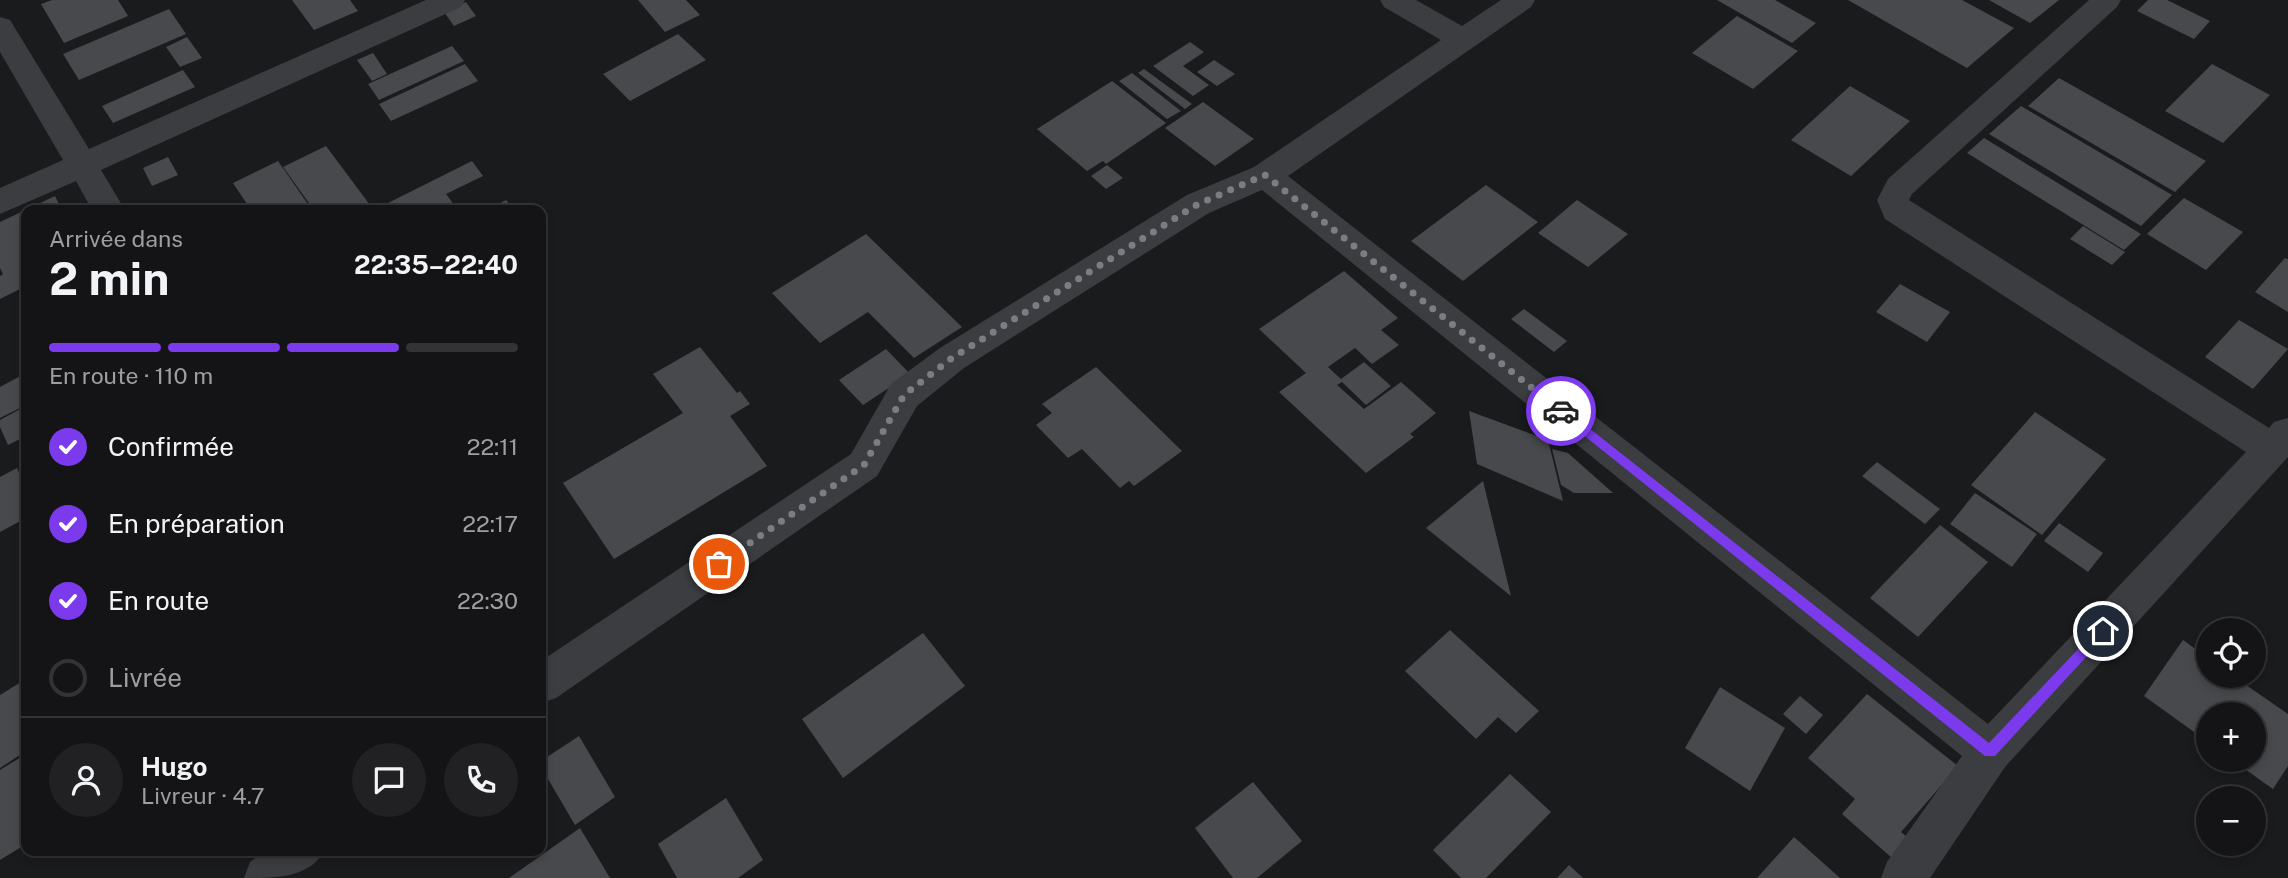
<!DOCTYPE html>
<html lang="fr">
<head>
<meta charset="utf-8">
<style>
	:root { --surface:#141416; --page:#212123; --text:#f1f3f6; --muted:#9d9ea1; --line:#333335; --accent:#7c3aed }
	body { margin:0; font-family:"Public Sans",sans-serif; background:var(--page); color:var(--text); height:100vh; display:flex; flex-direction:column; font-size:26px; white-space:nowrap }
	* { box-sizing:border-box; margin:0 }
	p { font-size:23px; color:var(--muted) }
	.icon { flex:none; width:38px; height:38px; fill:none; stroke:currentColor; stroke-width:2; stroke-linecap:round; stroke-linejoin:round }
	.map { position:relative; flex:1; overflow:hidden }
	.panel { position:absolute; left:21px; top:205px; width:525px; height:651px; display:flex; flex-direction:column; background:var(--surface); border-radius:14px; box-shadow:0 4px 10px #0003,0 0 0 2px var(--line) }
	.panel>* { flex:none }
	.controls { position:absolute; left:2196px; top:618px; display:grid; gap:14px }
	.controls a { display:grid; place-items:center; width:70px; height:70px; border-radius:50%; background:var(--surface); box-shadow:0 4px 10px #0003,0 0 0 2px var(--line); font-size:35px }
	.pin { position:absolute; display:grid; place-items:center; width:60px; height:60px; color:#fff; margin:-30px; border:4px solid #fff; border-radius:50%; box-shadow:0 2px 7px #0007 }
	.courier { position:absolute; display:grid; place-items:center; width:70px; height:70px; margin:-35px; border:5px solid #7c3aed; border-radius:50%; background:#fff; color:#222; box-shadow:0 2px 9px #0007 }
	.head em { font-style:normal; font-weight:700 }
	.head div { display:flex; flex-direction:column-reverse }
	.head { display:flex; align-items:center; justify-content:space-between; height:119px; padding:0 28px }
	h1 { font-size:46px; font-weight:700; line-height:52px }
	.bar { display:grid; grid-template-columns:repeat(4,1fr); gap:10px 7px; align-content:center; height:84px; padding:0 28px }
	.bar i { height:9px; border-radius:5px; background:var(--line) }
	.bar .selected { background:var(--accent) }
	.bar p { grid-column:span 4 }
	.line { display:flex; align-items:center; gap:18px; padding:0 28px; border-top:2px solid var(--line) }
	.line div { flex:1 }
	.round { display:grid; place-items:center; flex:none; width:74px; height:74px; border-radius:37px; background:var(--page) }
	ol { padding:0 28px; list-style:none }
	li { display:flex; align-items:center; gap:21px; height:77px }
	li p { margin-inline-start:auto }
	li .icon { padding:7px; border-radius:50%; background:var(--accent); color:#fff; stroke-width:4 }
	li:last-child { color:var(--muted) }
	li i { width:38px; height:38px; border:4px solid var(--line); border-radius:50% }
	.map>svg:first-child { display:block }
</style>
</head>
<body>
<div class="map">
<svg width="2288" height="878" viewBox="0 0 2288 878">
	<rect width="100%" height="100%" fill="#1a1b1d"/>
	<g fill="#48494c">
		<path d="M52,0h66l10,16 -64,27 -23,-39z"/>
		<path d="M292,0h58l8,11 -44,19z"/>
		<path d="M638,0h48l14,15 -35,17z"/>
		<path d="M1717,0h58l41,23 -24,20z"/>
		<path d="M1848,0h114l52,28 -47,40z"/>
		<path d="M1989,0h70l-29,23z"/>
		<path d="M2148,0h19l43,21 -16,18 -57,-28z"/>
		<path d="M466,2l10,14 -22,10 -10,-14z"/>
		<path d="M169,9l17,25 -107,46 -16,-26z"/>
		<path d="M1737,16l61,35 -45,38 -61,-36z"/>
		<path d="M678,34l28,26 -76,41 -27,-27z"/>
		<path d="M187,37l15,21 -22,9 -14,-20z"/>
		<path d="M1190,42l14,10 -21,14 26,19 -16,11 -40,-30z"/>
		<path d="M452,46l12,15 -85,39 -11,-16z"/>
		<path d="M373,53l14,21 -15,7 -15,-21z"/>
		<path d="M1214,60l21,14 -18,12 -20,-14z"/>
		<path d="M465,64l13,17 -87,40 -12,-17z"/>
		<path d="M2212,64l58,31 -47,48 -58,-32z"/>
		<path d="M1144,69l48,35 -7,5 -47,-36z"/>
		<path d="M183,70l12,17 -82,36 -11,-17z"/>
		<path d="M1132,73l49,38 -14,8 -48,-38z"/>
		<path d="M2059,78l147,83 -31,31 -147,-86z"/>
		<path d="M1112,81l54,42 -60,41 -3,-3 -16,10 -50,-42z"/>
		<path d="M1850,86l60,35 -59,55 -60,-36z"/>
		<path d="M1203,102l51,37 -39,27 -50,-38z"/>
		<path d="M2021,106l151,89 -31,31 -152,-92z"/>
		<path d="M1984,138l157,96 -17,16 -157,-97z"/>
		<path d="M326,146l47,63 -59,1 -31,-43z"/>
		<path d="M168,157l10,18 -26,11 -9,-18z"/>
		<path d="M278,161l34,49h-61l-18,-27z"/>
		<path d="M472,161l11,15 -37,18 12,16h-84z"/>
		<path d="M1107,165l16,13 -17,11 -15,-13z"/>
		<path d="M1486,185l52,37 -75,59 -52,-40z"/>
		<path d="M55,196l7,14h-36v76l-26,13v-23l3,-2 -3,-6v-46z"/>
		<path d="M2184,198l59,34 -37,38 -59,-36z"/>
		<path d="M506,200l8,10h-27z"/>
		<path d="M1577,200l51,34 -40,33 -50,-34z"/>
		<path d="M2083,226l42,26 -13,13 -42,-26z"/>
		<path d="M866,234l96,93 -48,31 -46,-46 -48,31 -48,-50z"/>
		<path d="M2285,258l3,1v53l-33,-20z"/>
		<path d="M1344,271l54,47 -17,12 18,15 -27,19 -17,-16 -27,19 13,12 23,-17 27,24 -25,19 -24,-23 -5,3 27,24 37,-27 35,31 -26,21 4,3 -48,36 -87,-81 27,-19 -47,-44z"/>
		<path d="M1900,284l50,28 -23,30 -51,-30z"/>
		<path d="M1524,309l43,32 -13,11 -43,-33z"/>
		<path d="M2239,320l49,29 -35,40 -48,-32z"/>
		<path d="M700,347l37,46 3,-2 10,13 -20,12 37,50 -153,93 -51,-76 120,-70 -30,-39z"/>
		<path d="M886,349l24,25 -47,31 -24,-25z"/>
		<path d="M1096,367l86,84 -48,35 -5,-5 -9,7 -38,-39 -14,9 -32,-33 16,-12 -10,-9z"/>
		<path d="M26,373v32l-26,13v-31z"/>
		<path d="M26,406v30l-18,9 -8,-18v-7z"/>
		<path d="M1469,411l79,29 15,61 -86,-37z"/>
		<path d="M2035,412l71,47 -64,76 -71,-50z"/>
		<path d="M1552,449l16,4 45,40h-39l-13,-8z"/>
		<path d="M1877,462l63,47 -15,15 -63,-48z"/>
		<path d="M17,468l9,21v29l-26,14v-55z"/>
		<path d="M1483,481l28,115 -85,-68z"/>
		<path d="M1975,493l62,41 -25,33 -62,-43z"/>
		<path d="M2059,523l44,30 -15,19 -44,-31z"/>
		<path d="M1940,525l48,37 -70,75 -48,-39z"/>
		<path d="M1450,630l89,81 -23,22 -18,-16 -22,22 -71,-68z"/>
		<path d="M923,633l42,53 -122,92 -41,-59z"/>
		<path d="M2183,640l25,18v18h25l55,38v52l-15,23 -41,-29h22v-46h-46v28l-64,-46z"/>
		<path d="M26,679v72l-26,17v-73z"/>
		<path d="M1720,687l65,41 -35,63 -65,-43z"/>
		<path d="M1867,694l91,72 -57,66 8,7 -17,19 -50,-44 13,-15 -47,-41z"/>
		<path d="M1800,696l23,19 -17,19 -23,-20z"/>
		<path d="M579,736l36,61 -40,28 -34,-58v-6z"/>
		<path d="M26,754v90l-26,16v-90z"/>
		<path d="M1510,774l41,38 -65,66h-25l-28,-28z"/>
		<path d="M1253,782l49,59 -45,37h-24l-38,-50z"/>
		<path d="M726,798l37,62 -25,18h-61l-19,-34z"/>
		<path d="M580,828l30,50h-101z"/>
		<path d="M1794,837l46,41h-83z"/>
		<path d="M1569,865l14,13h-26z"/>
	</g>
	<g fill="none" stroke-linecap="round" stroke-linejoin="round">
		<g fill="#3c3d41" fill-rule="evenodd">
			<path d="M426,0h39l-4,7 -360,163 24,40h-33l-16,-29 -76,33v-26l63,-28 -63,-108v-35l10,3 79,129z"/>
			<path d="M1380,0h36l46,26 39,-26h34l-4,7 -243,169 700,548 258,-272 -361,-233 -8,-19 11,-21 201,-179h32l-4,7 -205,187 -3,6 360,228 5,-6 14,-4v39l-283,310 -75,111h-49l6,-16 75,-106 -700,-566 -53,23 -245,155 -47,38 -40,70 -321,222 -15,5v-42l310,-207 40,-70 49,-36 247,-153 67,-28 187,-127 -57,-33z"/>
			<path d="M266,850h59c-16,28 -47,28 -81,28l6,-16z"/>
		</g>
	</g>
	<path fill="#7c3aed" d="M1561,406l428,337 110,-116h9l2,4 -115,125h-10l-428,-342 -1,-3z"/>
	<g fill="none" stroke-linecap="round" stroke-linejoin="round">
		<path stroke="#7a7e84" stroke-width="7" stroke-dasharray="0 12.6" d="M719,564l145,-99 40,-70 48,-37 246,-154 67,-29 296,236"/>
	</g>
</svg>
<div class="controls">
<a><svg class="icon" aria-label="locate" viewBox="0 0 24 24"><circle cx="12" cy="12" r="6"/><path d="M12 2v4M12 18v4M2 12h4M18 12h4"/></svg></a>
<a>+</a>
<a>−</a>
</div>
<div class="pin" style="left:719px;top:564px;background:#ea580c"><svg class="icon" aria-label="bag" viewBox="0 0 24 24"><path d="M5 8h14l-1 12H6zM9 8a3 3 0 0 1 6 0"/></svg></div>
<div class="pin" style="left:2103px;top:631px;background:#1f2937"><svg class="icon" aria-label="home" viewBox="0 0 24 24"><path d="M3 11l9-7 9 7M6 9v11h12V9"/></svg></div>
<div class="courier" style="left:1561px;top:411px"><svg class="icon" aria-label="car" viewBox="0 0 24 24"><path d="M5 17H2v-5l4-1 3-4h7l3 4 3 1v5h-3M9 17h6M6 11h13"/><circle cx="7" cy="17" r="2"/><circle cx="17" cy="17" r="2"/></svg></div>
<section class="panel">
<div class="head"><div><h1>2 min</h1><p>Arrivée dans</p></div><em>22:35–22:40</em></div>
<div class="bar"><i class="selected"></i><i class="selected"></i><i class="selected"></i><i></i><p>En route · 110 m</p></div>
<ol>
<li><svg class="icon" aria-label="check" viewBox="0 0 24 24"><path d="M5 12l5 5 9-10"/></svg>Confirmée<p>22:11</p></li>
<li><svg class="icon" aria-label="check" viewBox="0 0 24 24"><path d="M5 12l5 5 9-10"/></svg>En préparation<p>22:17</p></li>
<li><svg class="icon" aria-label="check" viewBox="0 0 24 24"><path d="M5 12l5 5 9-10"/></svg>En route<p>22:30</p></li>
<li><i></i>Livrée</li>
</ol>
<div class="line" style="height:126px"><a class="round"><svg class="icon" aria-label="person" viewBox="0 0 24 24"><circle cx="12" cy="8" r="4"/><path d="M4 21q1-7 8-7t8 7"/></svg></a><div><b>Hugo</b><p>Livreur · 4.7</p></div><a class="round"><svg class="icon" aria-label="chat" viewBox="0 0 24 24"><path d="M4 5h16v11H9l-5 4z"/></svg></a><a class="round"><svg class="icon" aria-label="phone" viewBox="0 0 24 24"><path d="M5 4h4l2 5-3 2q2 4 5 5l2-3 5 2v4C11 20 4 13 5 4z"/></svg></a></div>
</section>
</div>
</body>
</html>
